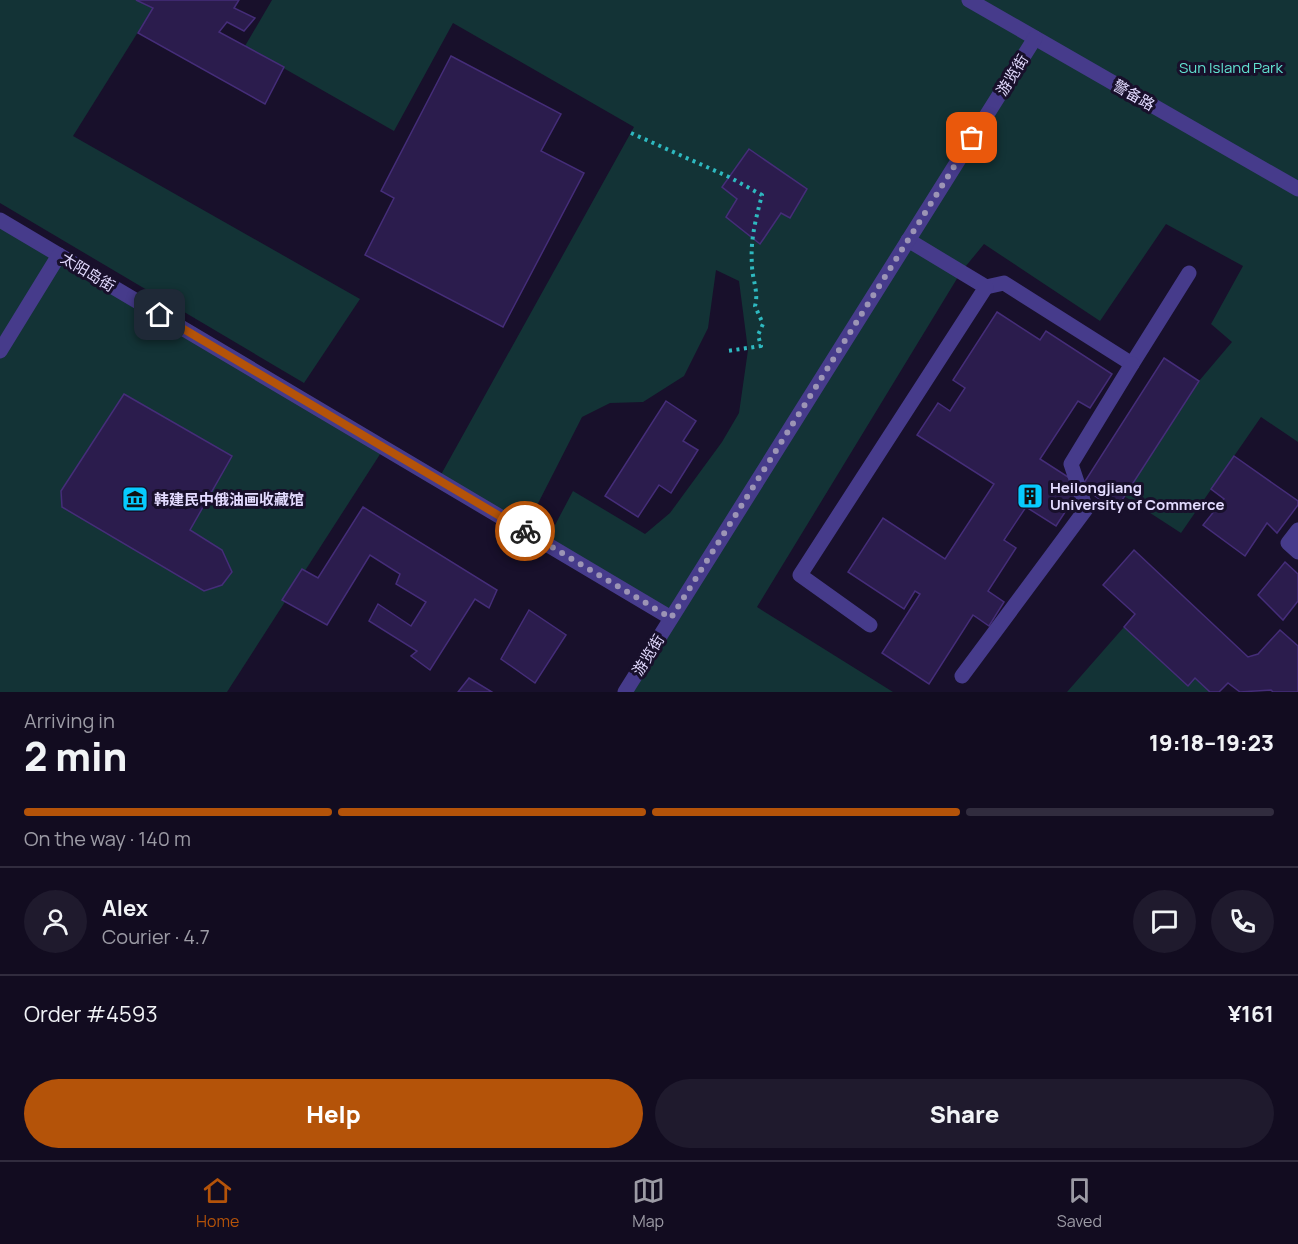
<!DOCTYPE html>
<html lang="en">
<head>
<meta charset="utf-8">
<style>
	:root { --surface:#120c20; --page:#1f1a2d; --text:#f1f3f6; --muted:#9c9ba5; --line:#312c3e; --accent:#b45309 }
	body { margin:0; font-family:Manrope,"Noto Sans SC",sans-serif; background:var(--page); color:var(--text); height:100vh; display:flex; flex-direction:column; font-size:22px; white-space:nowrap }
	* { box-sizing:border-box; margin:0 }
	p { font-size:20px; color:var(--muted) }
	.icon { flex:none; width:33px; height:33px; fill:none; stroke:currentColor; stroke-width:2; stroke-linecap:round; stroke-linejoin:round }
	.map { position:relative; height:692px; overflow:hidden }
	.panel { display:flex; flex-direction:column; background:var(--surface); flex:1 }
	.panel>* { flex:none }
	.pin { position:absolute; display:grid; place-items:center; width:51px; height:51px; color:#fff; margin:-26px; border-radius:12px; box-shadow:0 3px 9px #0006 }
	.courier { position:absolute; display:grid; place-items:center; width:60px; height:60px; margin:-30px; border:4px solid #b45309; border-radius:50%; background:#fff; color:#222; box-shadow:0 2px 8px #0007 }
	.overview em { font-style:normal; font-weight:800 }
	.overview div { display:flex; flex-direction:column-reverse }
	.overview { display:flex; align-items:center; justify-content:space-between; height:102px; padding:0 24px }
	h1 { font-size:39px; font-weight:800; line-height:45px }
	.bar { display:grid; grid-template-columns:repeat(4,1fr); gap:9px 6px; align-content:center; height:72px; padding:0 24px }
	.bar i { height:8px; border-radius:4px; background:var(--line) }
	.bar .selected { background:var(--accent) }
	.bar p { grid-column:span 4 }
	.line { display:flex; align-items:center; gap:15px; padding:0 24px; border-top:2px solid var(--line) }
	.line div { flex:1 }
	.round { display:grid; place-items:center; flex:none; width:63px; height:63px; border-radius:32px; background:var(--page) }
	.primary-button { display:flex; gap:12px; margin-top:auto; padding:12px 24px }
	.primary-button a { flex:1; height:69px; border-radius:36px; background:var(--accent); color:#fff; font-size:24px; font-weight:800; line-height:69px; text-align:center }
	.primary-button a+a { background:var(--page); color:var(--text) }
	.menu { display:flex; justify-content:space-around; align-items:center; height:84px; border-top:2px solid var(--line); background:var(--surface); font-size:16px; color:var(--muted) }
	.menu a { display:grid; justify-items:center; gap:3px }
	.menu .selected { color:var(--accent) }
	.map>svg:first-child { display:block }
</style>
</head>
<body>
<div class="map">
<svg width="1298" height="692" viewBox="0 0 1298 692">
	<rect width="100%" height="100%" fill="#18102b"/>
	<g fill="#133336">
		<path d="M0,0h136l17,8 -80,128 287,163 -56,84 -304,-180z"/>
		<path d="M272,0h698l328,192v250l-37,-25 -80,116 -57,-37 75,-115 33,-39 -21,-18 32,-58 -77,-42 -66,97 -116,-77 -23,28 -204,335 136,85h-268l46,-74 -126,-74 28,-53 72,43 25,-21 52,-71 17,-29 9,-63 -9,-69 -23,-11 -8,58 -24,48 -41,26 -33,1 -28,14 -58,114 -86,-51 196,-353 -181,-104 -59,108 -149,-85z"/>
		<path d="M978,0h320v183z"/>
		<path d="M0,220l384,228 -157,244h-227z"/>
		<path d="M1124,627l64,58 7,-7 15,14h-143z"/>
	</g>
	<g fill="#2b1c4d" stroke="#452d79" stroke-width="1.5">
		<path d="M136,0h103l-5,8 21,10 -11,13 -17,-9 -8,10 65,35 -19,37 -127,-71 15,-25z"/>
		<path d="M451,56l110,58 -20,37 43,22 -81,154 -138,-72 29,-57 -13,-7z"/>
		<path d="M749,149l58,40 -17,29 -9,-5 -21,31 -34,-27 11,-18 -15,-12z"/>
		<path d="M997,312l43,28 6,-9 66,43 -22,34 -12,-7 -38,58 42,27 -26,40 -30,-19 -22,33 12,8 -28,43 16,11 -15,24 -16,-11 -44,69 -47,-31 38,-59 -5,-3 -11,18 -56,-37 35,-54 62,41 49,-75 -77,-49 21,-32 12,8 15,-23 -12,-8z"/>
		<path d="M1164,358l35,23 -84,130 -33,-25z"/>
		<path d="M124,394l108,62 -42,74 32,20 10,22 -10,13 -18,6 -142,-84 -1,-16z"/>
		<path d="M666,401l30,20 -13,20 15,9 -27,43 -12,-8 -21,32 -33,-21z"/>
		<path d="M1234,456l64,45v4l-21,28 -10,-10 -22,33 -42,-31 21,-26 -13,-10z"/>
		<path d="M363,507l134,83 -8,18 -14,-9 -45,71 -19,-14 6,-5 -48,-30 9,-17 33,22 15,-24 -30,-18 4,-10 -30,-19 -43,70 -45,-25 20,-31 16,9z"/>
		<path d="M1134,550l114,107 10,-3 22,-24 18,16v46h-25l-2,-2 -31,2 -12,-9 -9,9h-9l-15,-14 -7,8 -64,-59 11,-13 -32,-29z"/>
		<path d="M1285,562l13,12v27l-15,19 -25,-25z"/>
		<path d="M529,610l37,25 -31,48 -34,-24z"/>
		<path d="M469,678l23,14h-34z"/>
	</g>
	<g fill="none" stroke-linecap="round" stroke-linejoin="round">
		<path stroke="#2eb9c0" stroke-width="4" stroke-dasharray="3 4.5" stroke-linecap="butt" d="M631,133l98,44 33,18c-6,23 -12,45 -10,70 0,14 7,27 3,41l8,18 -5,11 3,11 -34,5"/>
		<g stroke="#463b8b" stroke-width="15">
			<path d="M969,0l329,189"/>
			<path d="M0,220l671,398"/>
			<path d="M986,287l18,-4 128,81 57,-91"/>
			<path d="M0,351l59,-96"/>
			<path d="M1298,530l-10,13 10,9"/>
			<path d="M870,625l-70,-50 186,-288 -78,-47"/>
			<path d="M962,676l124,-167 -15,-45 61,-100"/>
			<path d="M625,692l410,-654"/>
		</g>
	</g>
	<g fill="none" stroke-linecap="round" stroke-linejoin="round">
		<path stroke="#9c94b5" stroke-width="6" stroke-dasharray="0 10.8" d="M525,531l146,87 301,-480"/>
		<path stroke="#b45309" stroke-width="8" d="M160,315l365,216"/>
	</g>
	<defs>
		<symbol id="building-square" viewBox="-11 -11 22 22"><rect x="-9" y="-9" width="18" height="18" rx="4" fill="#07cbff" stroke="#18102b"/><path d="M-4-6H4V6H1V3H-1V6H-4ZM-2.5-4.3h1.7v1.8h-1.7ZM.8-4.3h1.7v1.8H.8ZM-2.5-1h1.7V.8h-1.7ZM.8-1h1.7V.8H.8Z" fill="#111"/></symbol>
		<symbol id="museum-square" viewBox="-11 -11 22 22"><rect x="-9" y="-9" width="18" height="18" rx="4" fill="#07cbff" stroke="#18102b"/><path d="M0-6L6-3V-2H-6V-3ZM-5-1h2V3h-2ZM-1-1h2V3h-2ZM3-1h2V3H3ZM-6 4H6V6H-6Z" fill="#111"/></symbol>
	</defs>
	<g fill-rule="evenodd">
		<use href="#building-square" x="1015" y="481" width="30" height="30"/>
		<use href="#museum-square" x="120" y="484" width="30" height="30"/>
	</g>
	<g text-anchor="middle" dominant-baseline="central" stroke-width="6" stroke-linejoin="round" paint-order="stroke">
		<g font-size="15" fill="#62e3d1" stroke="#18102b">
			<text x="1231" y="67">Sun Island Park</text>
		</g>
		<g font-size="15" fill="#e3dbff" stroke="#18102b">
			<text transform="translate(1012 75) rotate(-58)">游览街</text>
			<text transform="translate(1134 95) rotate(30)">警备路</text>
			<text transform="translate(88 272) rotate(31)">太阳岛街</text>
			<text transform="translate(648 655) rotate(-58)">游览街</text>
		</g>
		<g font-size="15" font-weight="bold" fill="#e3dbff" stroke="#18102b" text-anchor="start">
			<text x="1050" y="487">Heilongjiang<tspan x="1050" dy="17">University of Commerce</tspan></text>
			<text x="154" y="499">韩建民中俄油画收藏馆</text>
		</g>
	</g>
</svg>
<div class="pin" style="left:972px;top:138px;background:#ea580c"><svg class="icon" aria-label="bag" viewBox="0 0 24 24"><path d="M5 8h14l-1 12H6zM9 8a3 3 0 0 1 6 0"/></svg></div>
<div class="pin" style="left:160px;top:315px;background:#1f2937"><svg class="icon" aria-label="home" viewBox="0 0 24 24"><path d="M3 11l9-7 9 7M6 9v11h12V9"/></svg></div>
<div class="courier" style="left:525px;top:531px"><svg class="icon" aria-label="bike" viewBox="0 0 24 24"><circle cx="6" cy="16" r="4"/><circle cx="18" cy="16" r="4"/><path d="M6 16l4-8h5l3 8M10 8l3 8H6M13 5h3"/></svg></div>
</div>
<section class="panel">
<div class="overview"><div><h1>2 min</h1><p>Arriving in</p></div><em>19:18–19:23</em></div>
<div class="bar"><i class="selected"></i><i class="selected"></i><i class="selected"></i><i></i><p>On the way · 140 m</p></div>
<div class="line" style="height:108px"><a class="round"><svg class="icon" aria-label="person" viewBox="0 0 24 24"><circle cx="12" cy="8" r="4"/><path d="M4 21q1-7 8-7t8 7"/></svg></a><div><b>Alex</b><p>Courier · 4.7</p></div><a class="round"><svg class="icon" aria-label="chat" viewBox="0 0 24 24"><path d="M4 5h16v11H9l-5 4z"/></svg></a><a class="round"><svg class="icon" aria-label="phone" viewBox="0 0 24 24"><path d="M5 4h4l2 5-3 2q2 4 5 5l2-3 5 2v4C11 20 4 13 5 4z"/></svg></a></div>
<div class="line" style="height:78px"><div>Order #4593</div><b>¥161</b></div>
<div class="primary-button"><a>Help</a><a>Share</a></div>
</section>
<nav class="menu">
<a class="selected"><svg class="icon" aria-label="home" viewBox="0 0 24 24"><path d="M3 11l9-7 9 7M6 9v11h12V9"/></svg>Home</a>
<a><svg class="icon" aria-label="map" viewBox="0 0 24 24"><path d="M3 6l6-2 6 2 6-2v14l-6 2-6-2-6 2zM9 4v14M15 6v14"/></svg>Map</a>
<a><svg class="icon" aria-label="saved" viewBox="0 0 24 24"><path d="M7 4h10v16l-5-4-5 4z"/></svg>Saved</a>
</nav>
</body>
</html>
